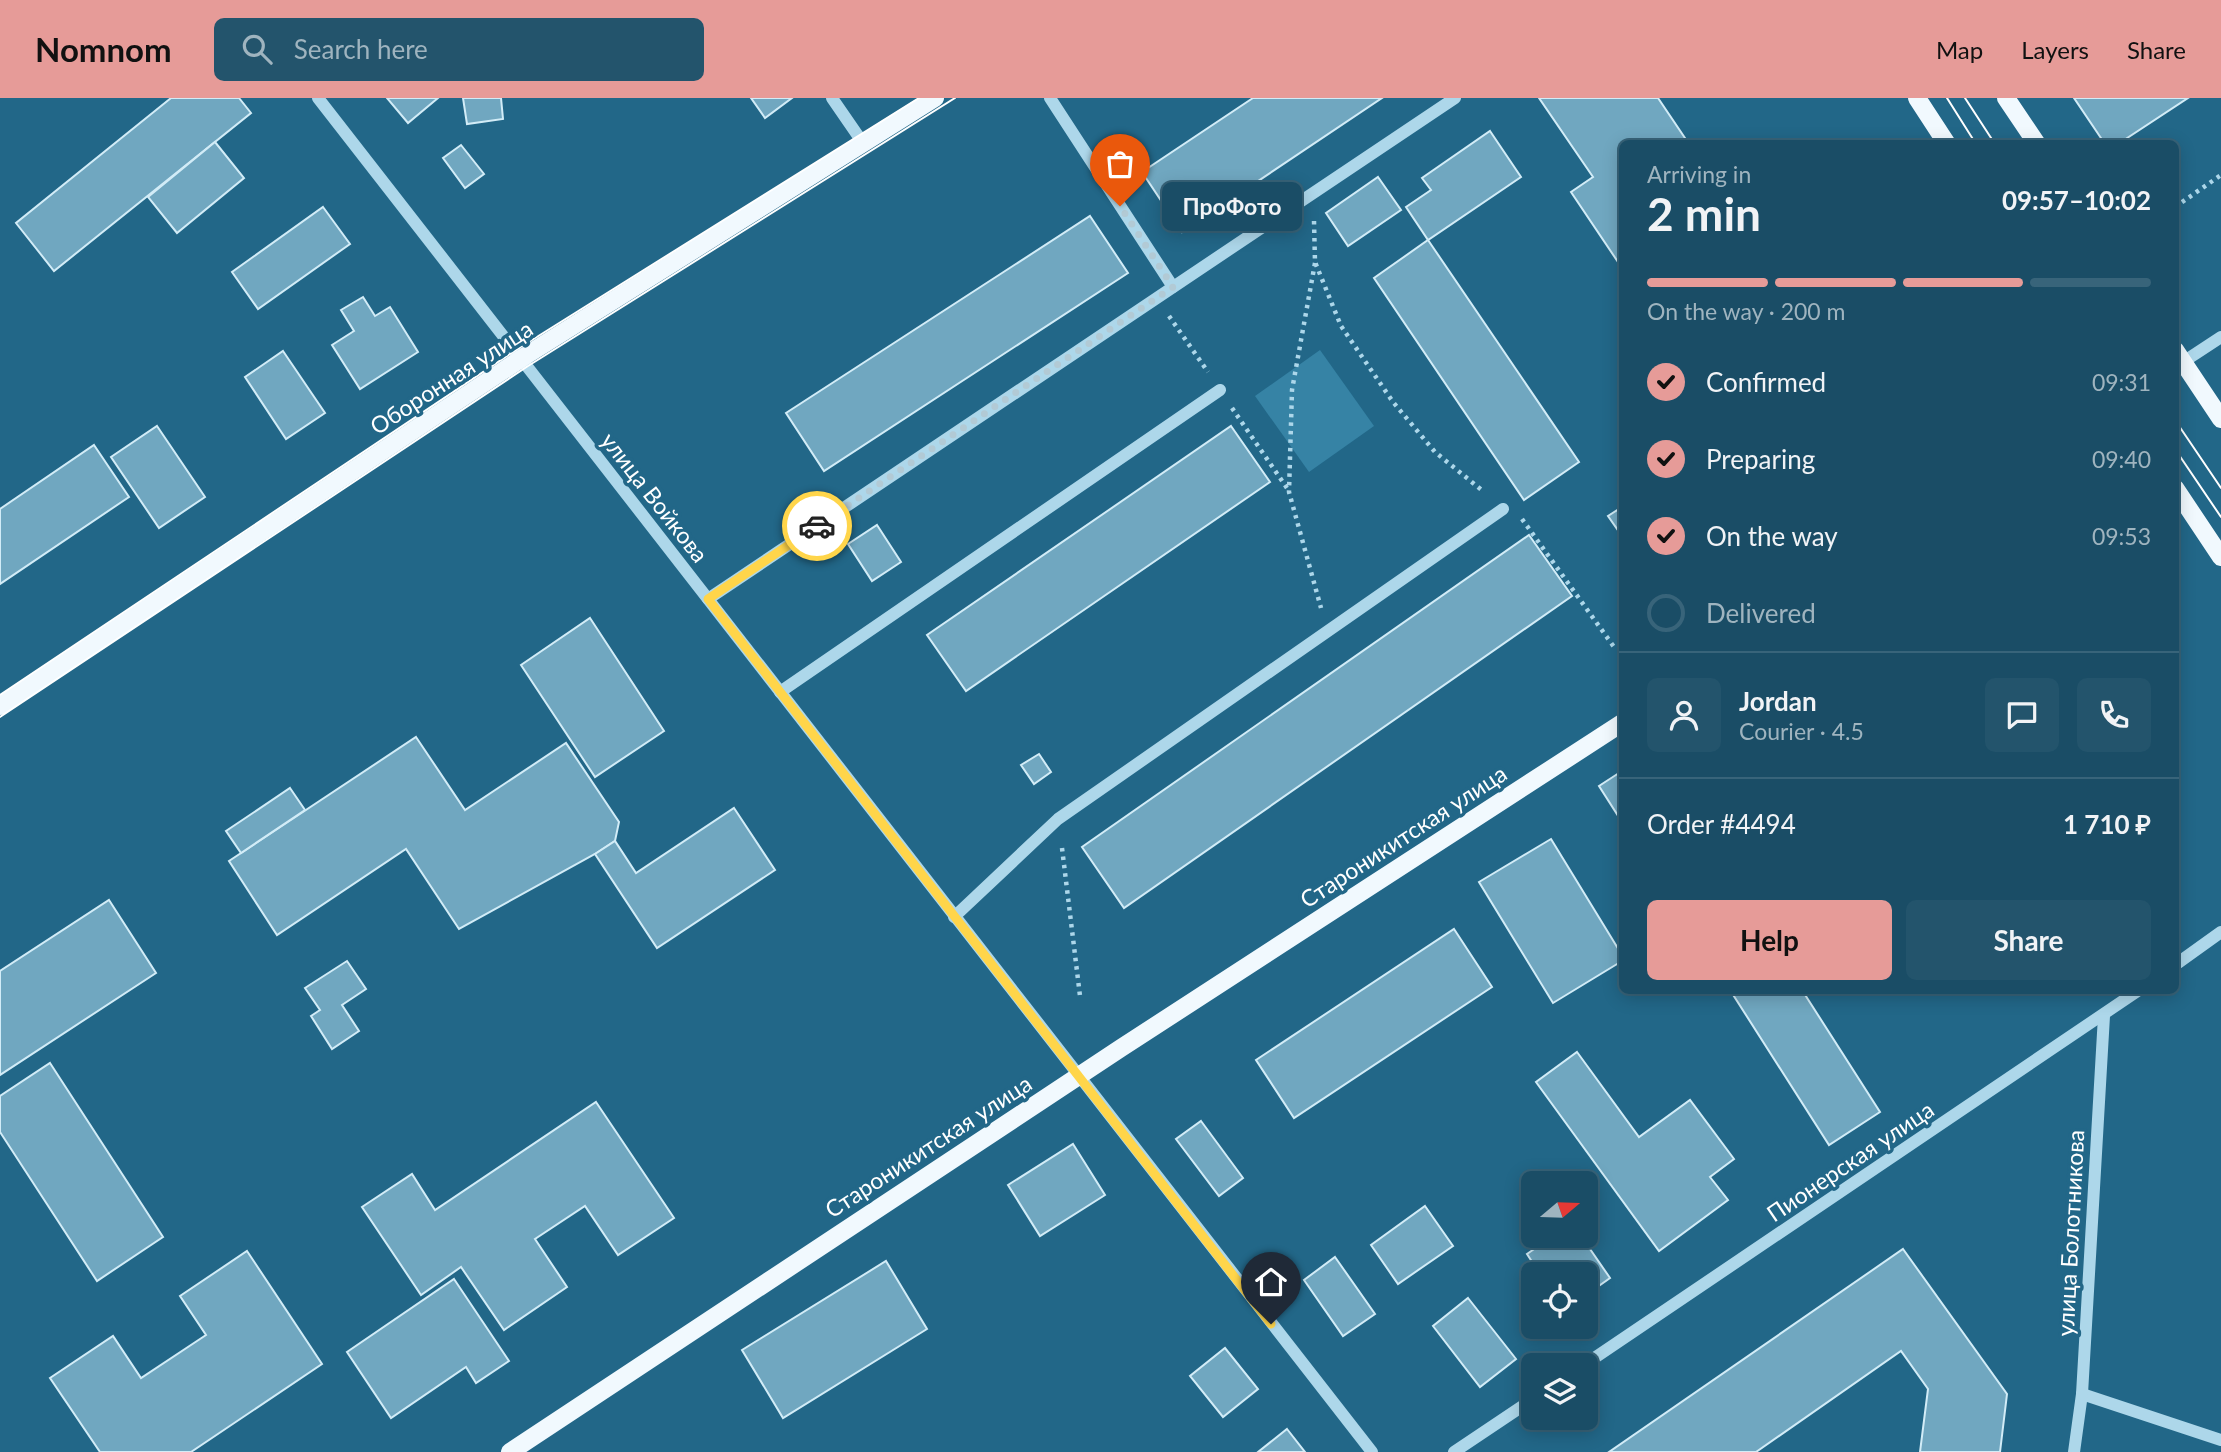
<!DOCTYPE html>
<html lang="en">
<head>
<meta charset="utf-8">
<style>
	:root { --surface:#1a4d66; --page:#23546c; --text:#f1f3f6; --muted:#9fb4bf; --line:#38647a; --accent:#e69b98 }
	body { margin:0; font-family:Lato,sans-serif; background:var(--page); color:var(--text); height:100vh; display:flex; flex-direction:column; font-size:26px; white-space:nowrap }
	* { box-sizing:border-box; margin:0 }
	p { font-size:23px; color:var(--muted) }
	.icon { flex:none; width:38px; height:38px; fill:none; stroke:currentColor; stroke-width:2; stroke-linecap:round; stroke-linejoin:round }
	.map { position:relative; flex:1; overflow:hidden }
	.panel { position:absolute; left:1619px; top:42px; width:560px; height:854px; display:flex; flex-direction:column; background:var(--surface); border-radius:10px; box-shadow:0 4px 18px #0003,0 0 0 2px var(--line) }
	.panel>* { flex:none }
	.needle { width:46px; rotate:71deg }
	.buttons { position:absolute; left:1521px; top:1073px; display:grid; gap:14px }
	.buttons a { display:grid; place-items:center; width:77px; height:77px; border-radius:10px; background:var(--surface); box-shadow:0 4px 18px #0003,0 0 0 2px var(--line); font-size:35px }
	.pin { position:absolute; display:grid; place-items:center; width:60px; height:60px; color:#fff; margin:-72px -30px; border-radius:50% 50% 50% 0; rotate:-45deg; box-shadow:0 0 7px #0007 }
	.pin .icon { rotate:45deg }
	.courier { position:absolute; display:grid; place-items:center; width:70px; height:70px; margin:-35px; border:5px solid #ffd54a; border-radius:50%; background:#fff; color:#222; box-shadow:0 2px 9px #0007 }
	.bubble { position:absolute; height:49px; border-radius:10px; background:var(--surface); box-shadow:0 4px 18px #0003,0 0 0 2px var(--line); font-size:23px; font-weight:700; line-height:49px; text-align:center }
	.headline em { font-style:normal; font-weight:700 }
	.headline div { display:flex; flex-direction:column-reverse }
	.headline { display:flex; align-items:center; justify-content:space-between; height:119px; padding:0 28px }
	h1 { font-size:46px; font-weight:700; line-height:52px }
	.bar { display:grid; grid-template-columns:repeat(4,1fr); gap:10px 7px; align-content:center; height:84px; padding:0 28px }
	.bar i { height:9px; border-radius:5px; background:var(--line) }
	.bar .selected { background:var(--accent) }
	.bar p { grid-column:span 4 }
	.line { display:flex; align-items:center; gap:18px; padding:0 28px; border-top:2px solid var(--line) }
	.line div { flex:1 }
	.round { display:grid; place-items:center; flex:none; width:74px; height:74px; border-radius:10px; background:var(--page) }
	ol { padding:0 28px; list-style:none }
	li { display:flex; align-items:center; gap:21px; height:77px }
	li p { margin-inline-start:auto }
	li .icon { padding:7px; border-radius:50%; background:var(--accent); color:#111; stroke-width:4 }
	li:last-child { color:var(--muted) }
	li i { width:38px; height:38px; border:4px solid var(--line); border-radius:50% }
	.cta { display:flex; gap:14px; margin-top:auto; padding:14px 28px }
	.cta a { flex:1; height:80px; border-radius:10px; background:var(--accent); color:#111; font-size:28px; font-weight:700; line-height:80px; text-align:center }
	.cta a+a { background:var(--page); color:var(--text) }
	header { display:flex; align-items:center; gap:42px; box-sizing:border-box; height:98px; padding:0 35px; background:var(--accent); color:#111 }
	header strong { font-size:33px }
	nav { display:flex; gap:38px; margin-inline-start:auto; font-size:24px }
	.search { width:490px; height:63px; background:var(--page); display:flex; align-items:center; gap:18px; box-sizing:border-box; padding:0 24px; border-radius:10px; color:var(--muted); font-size:26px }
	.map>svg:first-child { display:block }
</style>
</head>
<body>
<header>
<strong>Nomnom</strong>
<div class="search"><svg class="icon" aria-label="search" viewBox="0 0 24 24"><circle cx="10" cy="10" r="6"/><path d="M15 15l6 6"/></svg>Search here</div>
<nav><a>Map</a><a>Layers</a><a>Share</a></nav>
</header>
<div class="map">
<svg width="2221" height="1354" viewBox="0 0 2221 1354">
	<rect width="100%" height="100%" fill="#226788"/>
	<path fill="#3683a5" d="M1320,252l54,76 -65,46 -54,-76z"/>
	<g fill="#70a7c0" stroke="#d2ecf7" stroke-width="2">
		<path d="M171,0h68l12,15 -197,158 -38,-48z"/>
		<path d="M387,0h51l-30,25z"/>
		<path d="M463,0h38l2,21 -36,5z"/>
		<path d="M751,0h41l-27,20z"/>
		<path d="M1253,0h129l-200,134 -40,-60z"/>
		<path d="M1539,0h119l31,46h-67v124l-51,-76 22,-15z"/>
		<path d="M2074,0h114l-70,46h-13z"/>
		<path d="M1490,33l31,46 -93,63 -22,-33 25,-17 -9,-12z"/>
		<path d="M215,44l29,36 -67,55 -29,-36z"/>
		<path d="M461,47l23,29 -19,14 -22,-30z"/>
		<path d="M1378,79l23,33 -53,36 -22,-33z"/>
		<path d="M323,109l27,37 -92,65 -26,-37z"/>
		<path d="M1090,118l38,57 -304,198 -38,-58z"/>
		<path d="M1428,142l151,222 -55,38 -150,-222z"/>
		<path d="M363,199l12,19 15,-9 28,45 -58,37 -28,-44 22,-14 -13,-21z"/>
		<path d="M283,253l42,62 -39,26 -41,-62z"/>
		<path d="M157,328l48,71 -46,31 -48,-71z"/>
		<path d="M1231,328l39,56 -304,209 -39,-56z"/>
		<path d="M94,347l35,52 -129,87v-75z"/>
		<path d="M1622,409v29l-14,-20z"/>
		<path d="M877,427l24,37 -29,19 -24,-37z"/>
		<path d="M1529,437l43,61 -448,312 -42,-61z"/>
		<path d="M590,520l74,113 -69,46 -74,-112z"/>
		<path d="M416,639l49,73 101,-67 53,79 -4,19 -20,13 -136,75 -53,-80 -129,86 -48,-74z"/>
		<path d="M1039,656l12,18 -17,12 -13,-19z"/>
		<path d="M1622,673v51l-23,-36z"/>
		<path d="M290,690l15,22 -64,43 -15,-22z"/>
		<path d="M734,710l41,62 -118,78 -62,-94 20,-13 21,32z"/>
		<path d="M1551,741l71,116v6l-69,42 -74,-121z"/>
		<path d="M109,802l47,73 -156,102v-104z"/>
		<path d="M1454,831l38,58 -198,131 -38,-58z"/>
		<path d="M347,863l19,28 -24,16 17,26 -27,18 -21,-33 9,-6 -15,-22z"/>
		<path d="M1730,892h72l78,122 -51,33z"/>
		<path d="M1577,954l62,85 51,-37 44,59 -24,18 18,23 -69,51 -123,-169z"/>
		<path d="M50,965l113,174 -66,44 -97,-149v-36z"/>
		<path d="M596,1004l78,116 -56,37 -33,-49 -50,33 32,48 -63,43 -43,-63 -40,28 -59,-88 50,-33 23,36z"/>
		<path d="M1201,1023l42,57 -24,18 -43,-57z"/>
		<path d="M1073,1046l32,51 -65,41 -32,-51z"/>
		<path d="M1425,1108l28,40 -55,38 -27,-39z"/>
		<path d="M1553,1138h28l29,42 -24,17v-21h-46l-13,-20z"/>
		<path d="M1903,1151l104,145 -7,58h-80l8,-63 -27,-38 -145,101h-147z"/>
		<path d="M247,1153l75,113 -131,88h-91l-50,-74 63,-42 28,42 65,-43 -26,-39z"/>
		<path d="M1335,1159l40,57 -32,22 -39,-56z"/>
		<path d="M886,1163l41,68 -144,89 -41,-68z"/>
		<path d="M454,1181l55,82 -33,22 -10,-16 -75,51 -44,-66z"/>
		<path d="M1468,1200l48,61 -36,28 -47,-61z"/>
		<path d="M1225,1250l33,41 -35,28 -33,-41z"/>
		<path d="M1287,1331l18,23h-47z"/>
	</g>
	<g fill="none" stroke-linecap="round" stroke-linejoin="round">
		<g stroke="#add7ea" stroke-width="4.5" stroke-dasharray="3.5 5" stroke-linecap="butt">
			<path d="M2175,109l46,-32"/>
			<path d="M1314,123l1,41 26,64 52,76 42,50 49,40"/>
			<path d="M1315,165l-23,127 -3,102 32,116"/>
			<path d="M1169,218l39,56"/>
			<path d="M1232,310l57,83"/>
			<path d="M1522,421l92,128"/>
			<path d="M1062,750l18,148"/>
		</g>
		<g stroke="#add7ea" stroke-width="12">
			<path d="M318,0c353,450 701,904 1054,1354"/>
			<path d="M832,0l31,45"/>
			<path d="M1050,0l123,189"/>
			<path d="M2183,264l38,-25"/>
			<path d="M708,501l747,-501"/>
			<path d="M780,594l440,-302"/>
			<path d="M954,819l104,-98 445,-310"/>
			<path d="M2175,867l46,-33"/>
			<path d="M1584,1267l555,-375"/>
			<path d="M2082,1296l139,46"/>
			<path d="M1454,1354l79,-53"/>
			<path d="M2074,1354l8,-58 22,-378"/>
		</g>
		<g stroke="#f1f9fe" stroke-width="18">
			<path d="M1917,0l30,46"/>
			<path d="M2006,0l31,46"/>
			<path d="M2175,252l46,69"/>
			<path d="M2175,390l46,69"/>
			<path d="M0,608l522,-348 413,-260"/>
			<path d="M510,1354l611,-404 501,-325"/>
		</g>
		<g stroke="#fff" stroke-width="2">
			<path d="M1947,0l29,46"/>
			<path d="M1965,0l30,46"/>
			<path d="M2175,322l46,68"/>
			<path d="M2175,351l46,68"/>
			<path d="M0,597l516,-345 403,-252"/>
			<path d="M0,619l528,-351 427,-268"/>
		</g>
	</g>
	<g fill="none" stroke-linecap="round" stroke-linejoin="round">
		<path stroke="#b2cad5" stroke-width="7" stroke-dasharray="0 12.6" d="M817,428l356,-239 -53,-81"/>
		<path stroke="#ffd54a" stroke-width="9" d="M817,428l-109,73 563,725"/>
	</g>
	<g text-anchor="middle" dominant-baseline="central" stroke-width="7" stroke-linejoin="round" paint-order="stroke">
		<g font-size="23" fill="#fff" stroke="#226788">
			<text transform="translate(451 279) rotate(-33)">Оборонная улица</text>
			<text transform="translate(655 399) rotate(52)">улица Войкова</text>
			<text transform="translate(1403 738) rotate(-33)">Староникитская улица</text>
			<text transform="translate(928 1048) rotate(-33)">Староникитская улица</text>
			<text transform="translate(1850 1063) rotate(-34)">Пионерская улица</text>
			<text transform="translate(2070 1135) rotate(-87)">улица Болотникова</text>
		</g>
	</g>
</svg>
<div class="buttons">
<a><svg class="needle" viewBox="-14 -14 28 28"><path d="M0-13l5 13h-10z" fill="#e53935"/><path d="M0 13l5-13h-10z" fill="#9fb4bf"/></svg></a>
<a><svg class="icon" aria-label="locate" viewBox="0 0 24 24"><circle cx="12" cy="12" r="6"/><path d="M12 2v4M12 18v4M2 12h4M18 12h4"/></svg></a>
<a><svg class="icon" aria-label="layers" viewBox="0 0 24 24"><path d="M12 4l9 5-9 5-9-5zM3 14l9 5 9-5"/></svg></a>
</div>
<div class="pin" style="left:1120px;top:108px;background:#ea580c"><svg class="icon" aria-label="bag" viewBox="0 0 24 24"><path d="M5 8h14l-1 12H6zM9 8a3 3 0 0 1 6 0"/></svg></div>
<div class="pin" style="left:1271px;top:1226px;background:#1f2937"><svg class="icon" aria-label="home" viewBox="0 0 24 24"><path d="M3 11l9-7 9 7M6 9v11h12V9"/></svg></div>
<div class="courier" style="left:817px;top:428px"><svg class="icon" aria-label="car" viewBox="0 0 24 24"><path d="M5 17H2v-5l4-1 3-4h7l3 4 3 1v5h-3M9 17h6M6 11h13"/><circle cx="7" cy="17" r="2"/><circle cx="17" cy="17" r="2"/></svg></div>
<div class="bubble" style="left:1162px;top:84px;width:140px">ПроФото</div>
<section class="panel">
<div class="headline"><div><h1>2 min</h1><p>Arriving in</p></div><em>09:57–10:02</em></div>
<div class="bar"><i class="selected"></i><i class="selected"></i><i class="selected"></i><i></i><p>On the way · 200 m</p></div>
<ol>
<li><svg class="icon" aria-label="check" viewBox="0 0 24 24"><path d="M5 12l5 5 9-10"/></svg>Confirmed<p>09:31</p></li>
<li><svg class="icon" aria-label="check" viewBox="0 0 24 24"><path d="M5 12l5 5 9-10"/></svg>Preparing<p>09:40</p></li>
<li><svg class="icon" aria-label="check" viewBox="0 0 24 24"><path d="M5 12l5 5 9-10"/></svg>On the way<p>09:53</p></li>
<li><i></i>Delivered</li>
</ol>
<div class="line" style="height:126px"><a class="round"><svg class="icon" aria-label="person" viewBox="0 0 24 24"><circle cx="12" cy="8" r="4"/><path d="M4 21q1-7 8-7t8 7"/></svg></a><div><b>Jordan</b><p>Courier · 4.5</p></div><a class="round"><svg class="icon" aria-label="chat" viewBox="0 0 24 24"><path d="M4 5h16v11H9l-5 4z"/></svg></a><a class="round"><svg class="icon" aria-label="phone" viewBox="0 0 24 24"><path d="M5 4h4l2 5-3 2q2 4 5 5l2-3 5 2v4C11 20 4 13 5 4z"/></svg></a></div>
<div class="line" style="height:91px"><div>Order #4494</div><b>1 710 ₽</b></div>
<div class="cta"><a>Help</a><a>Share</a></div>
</section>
</div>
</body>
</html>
